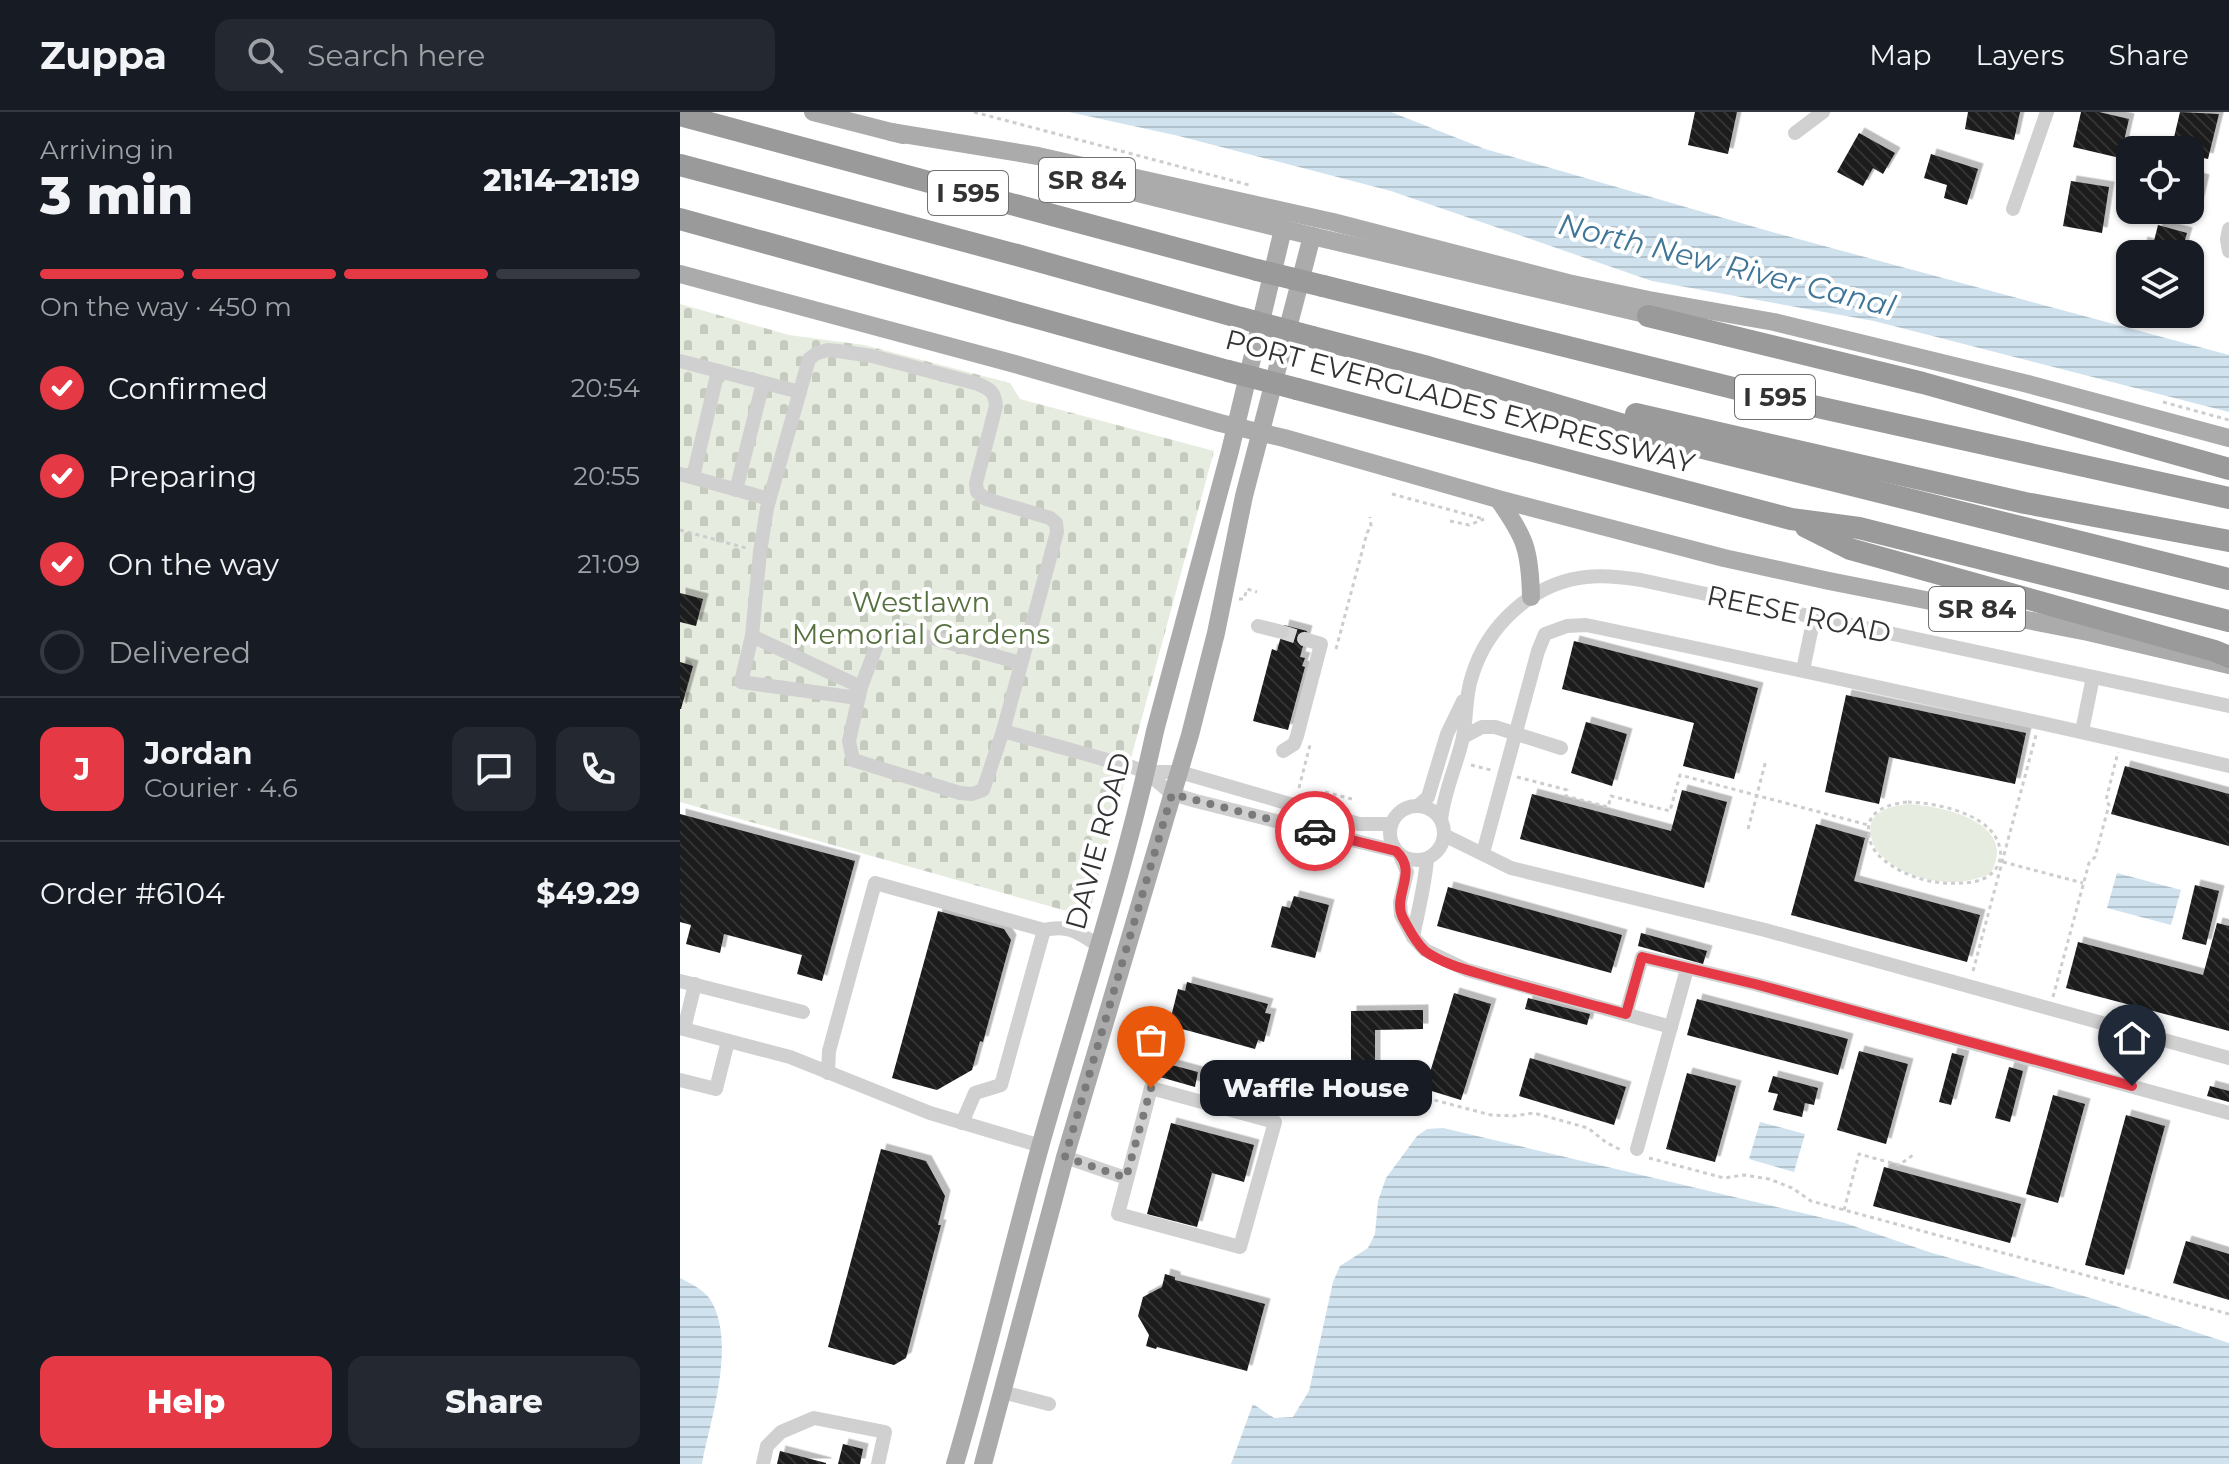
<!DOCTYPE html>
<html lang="en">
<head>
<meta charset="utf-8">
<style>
	:root { --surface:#171b24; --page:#242831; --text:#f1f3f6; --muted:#9ea1a6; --line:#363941; --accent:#e63946 }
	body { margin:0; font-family:Montserrat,sans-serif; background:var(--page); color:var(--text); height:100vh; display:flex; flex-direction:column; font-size:30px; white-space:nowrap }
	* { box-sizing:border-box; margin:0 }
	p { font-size:26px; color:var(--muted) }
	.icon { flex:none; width:44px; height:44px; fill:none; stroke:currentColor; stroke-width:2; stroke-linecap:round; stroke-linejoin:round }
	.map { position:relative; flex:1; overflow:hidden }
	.details { display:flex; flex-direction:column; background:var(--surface); width:680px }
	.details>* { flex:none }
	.tools { position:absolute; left:1436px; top:24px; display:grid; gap:16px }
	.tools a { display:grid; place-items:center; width:88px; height:88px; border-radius:16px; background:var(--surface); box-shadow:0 2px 6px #0004; font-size:40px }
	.pin { position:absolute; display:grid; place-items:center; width:68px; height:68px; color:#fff; margin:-82px -34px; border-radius:50% 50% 50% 0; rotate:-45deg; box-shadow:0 0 8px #0007 }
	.pin .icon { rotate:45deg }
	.courier { position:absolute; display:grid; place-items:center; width:80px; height:80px; margin:-40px; border:6px solid #e63946; border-radius:50%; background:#fff; color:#222; box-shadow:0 2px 10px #0007 }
	.bubble { position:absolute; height:56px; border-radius:16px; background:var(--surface); box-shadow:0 2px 6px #0004; font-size:26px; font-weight:800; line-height:56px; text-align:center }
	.headline em { font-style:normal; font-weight:800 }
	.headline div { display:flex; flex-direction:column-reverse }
	.headline { display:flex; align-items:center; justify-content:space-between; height:136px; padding:0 40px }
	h1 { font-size:52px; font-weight:800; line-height:60px }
	.bar { display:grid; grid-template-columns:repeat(4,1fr); gap:12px 8px; align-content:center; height:96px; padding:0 40px }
	.bar i { height:10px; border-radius:6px; background:var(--line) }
	.bar .selected { background:var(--accent) }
	.bar p { grid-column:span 4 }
	.line { display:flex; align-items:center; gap:20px; padding:0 40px; border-top:2px solid var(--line) }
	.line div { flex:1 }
	.round { display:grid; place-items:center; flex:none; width:84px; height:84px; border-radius:16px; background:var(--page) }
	ol { padding:0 40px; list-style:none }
	li { display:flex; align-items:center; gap:24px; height:88px }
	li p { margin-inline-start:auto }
	li .icon { padding:8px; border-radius:50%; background:var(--accent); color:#fff; stroke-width:4 }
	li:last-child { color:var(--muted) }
	li i { width:44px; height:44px; border:4px solid var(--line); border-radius:50% }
	.button { display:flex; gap:16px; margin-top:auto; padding:16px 40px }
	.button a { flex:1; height:92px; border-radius:16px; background:var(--accent); color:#fff; font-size:32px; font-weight:800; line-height:92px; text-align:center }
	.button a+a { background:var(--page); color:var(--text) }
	header { display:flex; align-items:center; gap:48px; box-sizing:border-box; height:112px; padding:0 40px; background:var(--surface); border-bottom:2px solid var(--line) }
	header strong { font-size:38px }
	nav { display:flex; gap:44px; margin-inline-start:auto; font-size:28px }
	.search { width:560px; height:72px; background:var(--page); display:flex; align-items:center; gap:20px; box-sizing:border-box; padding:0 28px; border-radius:16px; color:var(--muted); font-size:30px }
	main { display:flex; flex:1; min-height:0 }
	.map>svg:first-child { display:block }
</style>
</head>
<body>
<header>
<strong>Zuppa</strong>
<div class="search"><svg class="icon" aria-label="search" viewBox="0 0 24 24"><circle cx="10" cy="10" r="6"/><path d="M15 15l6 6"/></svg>Search here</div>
<nav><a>Map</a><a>Layers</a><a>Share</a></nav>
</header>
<main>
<section class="details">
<div class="headline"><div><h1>3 min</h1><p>Arriving in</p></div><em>21:14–21:19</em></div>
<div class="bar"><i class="selected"></i><i class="selected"></i><i class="selected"></i><i></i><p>On the way · 450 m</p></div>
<ol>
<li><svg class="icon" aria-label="check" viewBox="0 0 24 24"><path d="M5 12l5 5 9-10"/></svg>Confirmed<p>20:54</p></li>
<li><svg class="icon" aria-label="check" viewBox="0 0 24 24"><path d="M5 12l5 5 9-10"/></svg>Preparing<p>20:55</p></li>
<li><svg class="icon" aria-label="check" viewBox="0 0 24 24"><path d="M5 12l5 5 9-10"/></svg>On the way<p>21:09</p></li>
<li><i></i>Delivered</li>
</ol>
<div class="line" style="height:144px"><b class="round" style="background:var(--accent);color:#fff">J</b><div><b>Jordan</b><p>Courier · 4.6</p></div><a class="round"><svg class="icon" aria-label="chat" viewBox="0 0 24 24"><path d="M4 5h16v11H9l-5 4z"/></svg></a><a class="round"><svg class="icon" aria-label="phone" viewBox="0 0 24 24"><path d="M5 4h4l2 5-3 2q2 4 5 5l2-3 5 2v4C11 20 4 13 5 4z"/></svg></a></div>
<div class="line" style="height:104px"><div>Order #6104</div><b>$49.29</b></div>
<div class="button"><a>Help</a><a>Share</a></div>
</section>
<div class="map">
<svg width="1549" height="1352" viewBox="0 0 1549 1352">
	<defs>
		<pattern id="cemetery-stones" width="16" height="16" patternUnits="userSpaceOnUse" patternTransform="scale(2)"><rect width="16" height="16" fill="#e6ecdf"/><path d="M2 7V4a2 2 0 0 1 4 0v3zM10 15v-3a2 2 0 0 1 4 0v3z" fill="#c6cbc0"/></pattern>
		<pattern id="water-rules" width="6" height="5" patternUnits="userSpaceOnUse" patternTransform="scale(2)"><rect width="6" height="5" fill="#cfe2ee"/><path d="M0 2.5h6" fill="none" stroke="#b2c2cd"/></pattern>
		<pattern id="building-back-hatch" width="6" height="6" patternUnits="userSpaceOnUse" patternTransform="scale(2)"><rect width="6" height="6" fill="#1a1a1a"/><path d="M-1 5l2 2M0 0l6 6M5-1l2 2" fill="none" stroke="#333"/></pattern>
		<filter id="shadow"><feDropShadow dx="5.5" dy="-5.5" stdDeviation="0" flood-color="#0004"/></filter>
	</defs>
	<rect width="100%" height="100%" fill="#fff"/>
	<path fill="#e6ecdf" d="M1228,692c36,2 111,19 83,69 -33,17 -81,9 -108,-16 -6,-5 -11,-13 -12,-22 -5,-23 19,-29 37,-31z"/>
	<path fill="url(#cemetery-stones)" d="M0,192l109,31 75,10 146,38 10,16 194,52 -126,466 -408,-115z"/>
	<g fill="url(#water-rules)">
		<path d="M389,0h322l94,37 287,83 457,123v57l-355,-91 -222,-40 -261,-90 -212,-55z"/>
		<path d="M1437,761l64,17 -10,35 -64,-17z"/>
		<path d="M1080,1010l45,12 -11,38 -45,-13z"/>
		<path d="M763,1016l402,95 84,29 165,47 135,44v121h-998l22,-60 21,14 19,-1 16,-26 24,-109 7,-16 28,-18 7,-14 3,-33 8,-23 31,-42 10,-7z"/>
		<path d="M0,1166c10,5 24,12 30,21 27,44 1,118 -8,165h-22z"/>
	</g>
	<g fill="url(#building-back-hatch)" filter="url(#shadow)">
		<path d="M1015,0h42l-9,42 -40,-9z"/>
		<path d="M1288,0h52l-6,28 -49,-11z"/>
		<path d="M1401,0h18l30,7 -9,39 -47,-11z"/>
		<path d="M1500,0l39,2 -11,45 -18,-4v-5h-19z"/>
		<path d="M1179,21l36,20 -12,21 -10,-6 -10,18 -26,-14z"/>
		<path d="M1251,42l47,15 -11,36 -23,-7 3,-13 -23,-7z"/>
		<path d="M1510,64l14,4 -10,43 -39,-10v-3h35z"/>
		<path d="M1391,69l38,6 -7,46 -39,-7z"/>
		<path d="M1478,113l29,8 -6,21h-42l3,-12 11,3z"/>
		<path d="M0,481l23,6 -7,27 -16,-4z"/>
		<path d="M604,513l23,6 -7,26 5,1 -3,8 3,1 -17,63 -35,-9 19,-72 5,2z"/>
		<path d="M894,529l184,47 -24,91 -51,-13 11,-43 -132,-34z"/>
		<path d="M0,550l13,4 -12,43h-1z"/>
		<path d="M1166,583l180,38 -11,51 -126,-27 -10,47 -54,-12z"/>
		<path d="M906,610l41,12 -15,52 -41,-13z"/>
		<path d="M1445,654l104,28v52l-118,-32z"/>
		<path d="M1002,678l45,12 -23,86 -184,-49 12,-45 139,37z"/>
		<path d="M0,702l175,47 -33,120 -25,-7 5,-19 -78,-21 -4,19 -34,-9 5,-19 -11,-3z"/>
		<path d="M1136,712l49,14 -11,43 126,34 -13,47 -176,-47z"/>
		<path d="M1515,773l24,6 -13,54 -24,-6z"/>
		<path d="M768,775l174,48 -11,38 -174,-47z"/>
		<path d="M614,784l35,9 -14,53 -44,-11 11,-41 8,2z"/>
		<path d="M258,799l66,18 7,11 -28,102 -3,-1 -8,29 -35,20 -45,-12z"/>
		<path d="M1537,811l12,3v105l-163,-43 12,-46 125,33z"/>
		<path d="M961,821l66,18 -4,13 -65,-18z"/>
		<path d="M507,870l81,22 -3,9 6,1 -7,28 -6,-2 -3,9 -80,-22 2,-9 -6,-1 7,-28 7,2z"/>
		<path d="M774,881l37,11 -30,96 -36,-11z"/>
		<path d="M848,886l62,16 -3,11 -62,-16z"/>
		<path d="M1017,887l151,40 -10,36 -151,-40z"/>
		<path d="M743,898v19l-48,1v38h-24v-57z"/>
		<path d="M1179,939l49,13 -22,80 -49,-14z"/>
		<path d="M1272,941l12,3 -13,49 -12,-3z"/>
		<path d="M850,946l96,29 -12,38 -95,-29z"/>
		<path d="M469,947l49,13 -3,15 -49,-14z"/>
		<path d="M1329,955l14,4 -13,51 -15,-4z"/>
		<path d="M1007,961l49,13 -21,76 -49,-13z"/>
		<path d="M1093,964l45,12 -4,17 -9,-2 -3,14 -29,-7 5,-16 -10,-2z"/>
		<path d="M1530,974l19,5v11l-22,-6z"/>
		<path d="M1373,983l32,9 -27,99 -32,-9z"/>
		<path d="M1446,1003l39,11 -41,149 -39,-10z"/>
		<path d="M491,1011l83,22 -10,37 -32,-9 -15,54 -50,-13z"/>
		<path d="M201,1037l45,12 19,35 -7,29h3l-35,133 -12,7 -66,-18z"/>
		<path d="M1204,1055l137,37 -11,39 -137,-37z"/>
		<path d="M1506,1129l43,13v46l-56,-17z"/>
		<path d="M485,1162l10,3v3l90,24 -18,67 -90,-24 -1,2 -10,-3 3,-11 -11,-19 5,-19 19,-10z"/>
		<path d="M163,1332l20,5 -3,15h-22z"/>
		<path d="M100,1339l46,12v1h-49z"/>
	</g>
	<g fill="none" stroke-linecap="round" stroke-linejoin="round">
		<path stroke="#d6d6d6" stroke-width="14" stroke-dasharray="14 7" stroke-linecap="butt" d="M602,520l22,7"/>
		<g stroke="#cdcdcd" stroke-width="3" stroke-dasharray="4 4" stroke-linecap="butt">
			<path d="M294,0l275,73"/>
			<path d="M1483,290l66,18"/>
			<path d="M712,382l92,25"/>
			<path d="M770,409l19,4 15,-6"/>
			<path d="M0,418l66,18"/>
			<path d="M559,487h5l3,-10 10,3"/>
			<path d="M656,537l31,-116 4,-7 -1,-9"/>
			<path d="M791,653l20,5"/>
			<path d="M837,665l50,13 -1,6 42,11 3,-11 59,15 10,-36 188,50"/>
			<path d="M619,676l11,-43"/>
			<path d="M645,680l27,7"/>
			<path d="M1228,690c29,1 86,12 92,47 2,8 -1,17 -7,23 -8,9 -22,11 -34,11 -26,2 -53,-6 -74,-22 -8,-6 -15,-15 -16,-25 -5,-25 19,-32 39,-34z"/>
			<path d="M1068,717l18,-69"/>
			<path d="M1323,750l80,21"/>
			<path d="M1293,859l63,-236"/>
			<path d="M1373,885l36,-134 6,-6 14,-52 -3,-5 12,-48"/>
			<path d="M739,984l72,19 22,1 21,-3 54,15 19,15 16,8"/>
			<path d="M969,1046l75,20 20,-3 25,4 23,9 19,13 418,113"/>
			<path d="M1164,1098l15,-56 40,11 14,-10"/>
		</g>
		<g stroke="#d0d0d0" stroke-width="14">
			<path d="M1115,21l28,-21"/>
			<path d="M1333,97l34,-97"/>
			<path d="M1549,117l-2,10 2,12"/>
			<path d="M0,249l120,31"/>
			<path d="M0,362l89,25"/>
			<path d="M13,365l25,-106"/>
			<path d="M56,378l27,-107"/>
			<path d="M578,514l24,6"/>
			<path d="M72,524l109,51"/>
			<path d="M1123,558l11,-53"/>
			<path d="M178,586l-117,-16 11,-46 8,-84 7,-44 42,-149 8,-6 11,-3 10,1 34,5 106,28c12,5 17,8 18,22l-20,77 1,9 9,7 64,19 6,5 1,9 -54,199 129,36 14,5 26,22 24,7 200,50"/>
			<path d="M323,619l-20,59 -11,4 -12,-1 -107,-33 -4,-19 12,-54 19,-50 20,-8 121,34"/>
			<path d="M1402,619l11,-54"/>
			<path d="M783,625l19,-10h13l66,21"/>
			<path d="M603,639l11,-7 3,-8 24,-92 -17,-5"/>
			<path d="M466,660h33l18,5 162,47h32"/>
			<circle cx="737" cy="721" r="27"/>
			<path d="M738,694l10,-9 19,-63 16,-33"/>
			<path d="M761,708c3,-29 16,-55 22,-83 4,-20 2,-41 9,-61 15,-50 60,-93 114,-99 18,-2 36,0 55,3l588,126"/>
			<path d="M764,723l67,33 254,62 464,128"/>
			<path d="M803,741l55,-202 7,-17 22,-8 19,-1c215,45 430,91 643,141"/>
			<path d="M720,743l7,17 -7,30 1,13 12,22 12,13 42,20 204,57"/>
			<path d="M364,818c25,-6 35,3 55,16"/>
			<path d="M733,825c5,-26 12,-52 14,-78"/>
			<path d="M0,869l123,31"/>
			<path d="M946,902l16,-57 113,27 474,129"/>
			<path d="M0,916l110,29 140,56 111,33"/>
			<path d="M4,917l11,-45"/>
			<path d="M148,961l1,-22 46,-168 169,47 -43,155 -26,8 -13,30"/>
			<path d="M0,968l36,9 12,-48"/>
			<path d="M471,976l124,34 -35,125 -122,-33z"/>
			<path d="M957,1037l50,-180"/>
			<path d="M385,1045l61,21"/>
			<path d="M322,1280l47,12"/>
			<path d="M83,1352l4,-18 14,-14 33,-14 71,14 -7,32"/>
		</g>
		<g stroke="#ababab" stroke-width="18">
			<path d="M133,0l90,23"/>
			<path d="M211,20l147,24 295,66 235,61 81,17 125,22 254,62 201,54"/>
			<path d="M372,60l260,64 350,82"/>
			<path d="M0,162l335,90 205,59 64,15 214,61 226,59 105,23 259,51 141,33"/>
			<path d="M818,387c27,38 32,50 33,98"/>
			<path d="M275,1352c31,-105 56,-212 85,-317 39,-139 85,-276 115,-416l75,-280 53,-222"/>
			<path d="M303,1352l82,-307 125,-422 26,-102 28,-137 68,-260"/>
		</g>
		<g stroke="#9a9a9a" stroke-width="22">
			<path d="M0,3l577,155"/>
			<path d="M0,53l337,90 224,63"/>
			<path d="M0,107l548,152"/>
			<path d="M643,174l422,105 484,107"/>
			<path d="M968,204l275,67 306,86"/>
			<path d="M632,225l116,30 267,79 534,133"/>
			<path d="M617,277l494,130 68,9 370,93"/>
			<path d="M956,302l389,89 204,38"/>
			<path d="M1126,415l44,22 365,102 14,6"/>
		</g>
		<g stroke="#9a9a9a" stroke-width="22">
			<path d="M577,158l66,16"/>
			<path d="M561,206l71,19"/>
			<path d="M548,259l69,18"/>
		</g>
	</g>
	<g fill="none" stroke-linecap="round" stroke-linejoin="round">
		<path stroke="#7a7a7a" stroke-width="8" stroke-dasharray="0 14.4" d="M471,976l-25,90 -61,-21 107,-363 143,37"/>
		<path stroke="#e63946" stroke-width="10" d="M635,719l81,20c24,22 -6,45 8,69 6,11 12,23 21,31 19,14 47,20 69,27 44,13 88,24 132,36l16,-57 113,27 377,102"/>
	</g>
	<g text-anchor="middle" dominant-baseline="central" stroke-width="8" stroke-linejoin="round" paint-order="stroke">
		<g fill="#fff" stroke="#707070" stroke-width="2">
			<rect x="359" y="46" width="96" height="44" rx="6"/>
			<rect x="248" y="59" width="80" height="44" rx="6"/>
			<rect x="1055" y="263" width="80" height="44" rx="6"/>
			<rect x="1249" y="475" width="96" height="44" rx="6"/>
		</g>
		<g font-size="26" font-weight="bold" fill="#333">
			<text x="407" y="68">SR 84</text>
			<text x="288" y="81">I 595</text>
			<text x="1095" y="285">I 595</text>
			<text x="1297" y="497">SR 84</text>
		</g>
		<g font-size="28" fill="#333" stroke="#fff">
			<text transform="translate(780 289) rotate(15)">PORT EVERGLADES EXPRESSWAY</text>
			<text transform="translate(1119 502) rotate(12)">REESE ROAD</text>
			<text transform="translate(418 729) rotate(-75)">DAVIE ROAD</text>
		</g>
		<g font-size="28" fill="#56703f" stroke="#fff">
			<text x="241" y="490">Westlawn<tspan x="241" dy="32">Memorial Gardens</tspan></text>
		</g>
		<g font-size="30" font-style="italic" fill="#3f7597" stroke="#fff">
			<text transform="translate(1047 153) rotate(14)">North New River Canal</text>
		</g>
	</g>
</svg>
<div class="tools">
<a><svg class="icon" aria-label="locate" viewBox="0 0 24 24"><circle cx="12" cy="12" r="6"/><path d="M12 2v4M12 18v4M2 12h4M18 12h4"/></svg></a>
<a><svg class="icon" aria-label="layers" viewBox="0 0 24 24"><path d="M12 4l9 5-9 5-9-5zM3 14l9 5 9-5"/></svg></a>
</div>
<div class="pin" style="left:471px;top:976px;background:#ea580c"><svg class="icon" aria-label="bag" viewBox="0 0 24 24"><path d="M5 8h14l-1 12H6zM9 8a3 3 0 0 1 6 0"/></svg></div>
<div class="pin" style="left:1452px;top:974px;background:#1f2937"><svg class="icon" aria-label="home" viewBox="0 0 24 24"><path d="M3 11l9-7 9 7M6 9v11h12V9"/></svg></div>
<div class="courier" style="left:635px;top:719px"><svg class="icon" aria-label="car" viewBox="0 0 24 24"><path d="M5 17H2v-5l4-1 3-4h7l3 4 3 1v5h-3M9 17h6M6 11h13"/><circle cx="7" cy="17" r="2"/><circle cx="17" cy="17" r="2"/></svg></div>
<div class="bubble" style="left:520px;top:948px;width:232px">Waffle House</div>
</div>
</main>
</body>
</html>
